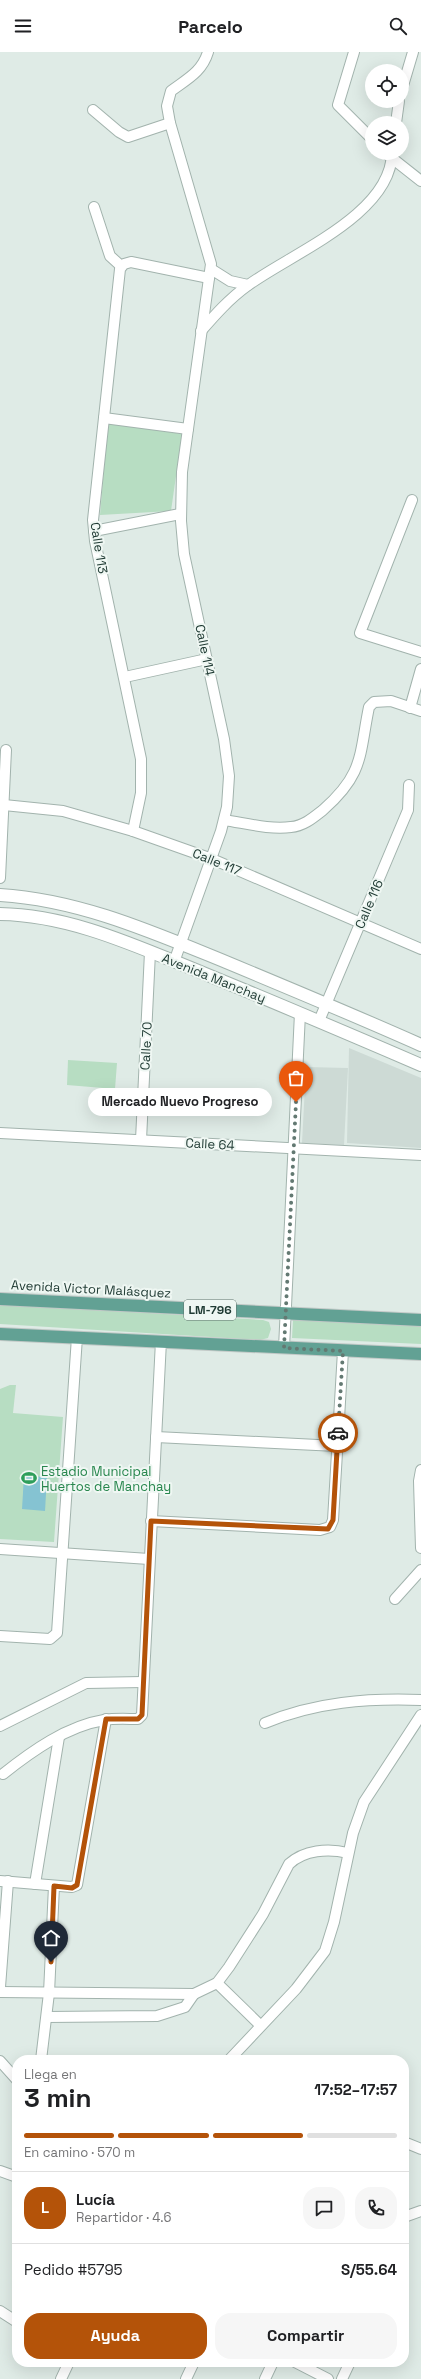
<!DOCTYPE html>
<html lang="es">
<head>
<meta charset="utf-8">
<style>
	:root { --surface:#fff; --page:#f6f6f6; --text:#202124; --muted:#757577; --line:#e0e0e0; --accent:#b45309 }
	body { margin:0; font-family:"Space Grotesk",sans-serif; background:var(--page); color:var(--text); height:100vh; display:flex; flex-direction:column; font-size:15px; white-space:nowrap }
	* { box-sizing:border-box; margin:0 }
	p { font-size:13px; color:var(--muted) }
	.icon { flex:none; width:22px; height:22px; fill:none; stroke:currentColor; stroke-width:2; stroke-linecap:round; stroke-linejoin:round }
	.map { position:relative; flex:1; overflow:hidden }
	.details { position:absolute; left:12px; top:2003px; width:397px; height:312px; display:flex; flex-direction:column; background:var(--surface); border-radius:16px; box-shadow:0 4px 16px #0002 }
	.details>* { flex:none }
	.fabs { position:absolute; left:365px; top:12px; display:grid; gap:8px }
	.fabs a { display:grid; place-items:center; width:44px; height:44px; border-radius:50%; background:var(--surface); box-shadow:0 4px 16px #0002; font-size:20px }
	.pin { position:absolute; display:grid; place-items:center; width:34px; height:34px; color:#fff; margin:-41px -17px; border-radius:50% 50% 50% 0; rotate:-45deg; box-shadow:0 0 4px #0007 }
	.pin .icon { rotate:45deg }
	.courier { position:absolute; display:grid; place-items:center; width:40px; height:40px; margin:-20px; border:3px solid #b45309; border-radius:50%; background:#fff; color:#222; box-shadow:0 1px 5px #0007 }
	.bubble { position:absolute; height:28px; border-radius:14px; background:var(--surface); box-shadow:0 4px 16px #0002; font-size:13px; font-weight:800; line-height:28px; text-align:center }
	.summary em { font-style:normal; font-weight:800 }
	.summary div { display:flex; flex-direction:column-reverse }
	.summary { display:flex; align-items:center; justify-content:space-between; height:68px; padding:0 12px }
	h1 { font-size:26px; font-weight:800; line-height:30px }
	.bar { display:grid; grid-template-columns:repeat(4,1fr); gap:6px 4px; align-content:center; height:48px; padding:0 12px }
	.bar i { height:5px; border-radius:3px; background:var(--line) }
	.bar .active { background:var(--accent) }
	.bar p { grid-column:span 4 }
	.line { display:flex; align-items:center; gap:10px; padding:0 12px; border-top:1px solid var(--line) }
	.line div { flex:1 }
	.round { display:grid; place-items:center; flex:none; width:42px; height:42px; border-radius:16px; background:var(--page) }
	.primary-button { display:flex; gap:8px; margin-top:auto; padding:8px 12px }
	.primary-button a { flex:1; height:46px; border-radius:16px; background:var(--accent); color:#fff; font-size:16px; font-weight:800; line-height:46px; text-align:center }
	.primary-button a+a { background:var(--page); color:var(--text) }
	header { display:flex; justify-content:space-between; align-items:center; height:52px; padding:0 12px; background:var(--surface); font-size:18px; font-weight:800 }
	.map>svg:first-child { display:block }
</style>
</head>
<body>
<header><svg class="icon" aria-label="menu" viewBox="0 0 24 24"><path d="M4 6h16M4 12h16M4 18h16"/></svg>Parcelo<svg class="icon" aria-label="search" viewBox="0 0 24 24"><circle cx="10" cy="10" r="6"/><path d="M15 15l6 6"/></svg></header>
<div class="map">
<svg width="421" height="2327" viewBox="0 0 421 2327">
	<rect width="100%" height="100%" fill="#dfebe6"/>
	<g fill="#cddad5">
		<path d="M349,996l72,30v70l-74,-5z"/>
		<path d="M306,1015l42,1 -4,77 -42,-2z"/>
	</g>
	<g fill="#b7ddc2">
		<path d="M108,370l74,12 -11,77 -71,4z"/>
		<path d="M68,1008l49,3 -2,26 -48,-4z"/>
		<path d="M0,1252l263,16 6,2 2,7 -3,9 -8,2 -260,-16z"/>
		<path d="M293,1268l128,6v18l-129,-6z"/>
		<path d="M10,1333h6l-3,28 50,4 -9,125 -54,-3v-150z"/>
	</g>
	<path fill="#85c3d2" d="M24,1424l23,1 -2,34 -23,-2z"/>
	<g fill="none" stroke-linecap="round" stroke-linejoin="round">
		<defs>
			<g id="minor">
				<path d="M354,0l-16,53 34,34"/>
				<path d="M402,37l11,-37"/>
				<path d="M93,58l26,22 9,5 42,-14"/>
				<path d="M396,71l3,-22"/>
				<path d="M388,103l33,26"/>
				<path d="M94,155l16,49 11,10"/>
				<path d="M211,217l19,12 18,4"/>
				<path d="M201,279c14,-16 28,-32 46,-45 43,-32 144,-71 145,-133"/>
				<path d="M104,366l84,11"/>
				<path d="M412,448l-52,133 61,19"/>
				<path d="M94,479l86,-17"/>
				<path d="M125,625l82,-18"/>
				<path d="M410,656l11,-39"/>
				<path d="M4,753l59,6 70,20 79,28 209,90"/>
				<path d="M224,768c21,3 46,10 67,7 13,-1 23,-10 32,-17 41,-36 36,-54 46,-103l5,-5 17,-1 30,10"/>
				<path d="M133,779l8,-38v-34l-46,-218 -2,-21 27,-251 4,-5 7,-2 78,16"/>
				<path d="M0,826l6,-128"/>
				<path d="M174,910l47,-131 6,-24 2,-31 -5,-37 -40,-185 -3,-33 1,-49 29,-208 -41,-141 -3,-17 4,-15c16,-12 31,-19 37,-39"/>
				<path d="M319,969l89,-211 1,-25"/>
				<path d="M0,1081l421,22"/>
				<path d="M141,1088l9,-188"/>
				<path d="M284,1296l16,-335"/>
				<path d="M156,1385l181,9"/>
				<path d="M421,1418l-2,11 2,67"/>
				<path d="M151,1469l169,9 10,-3 3,-7 10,-169"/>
				<path d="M0,1497l149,10"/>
				<path d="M395,1547l26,-29"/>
				<path d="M0,1584l50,3 7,-6 20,-296"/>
				<path d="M265,1671c50,-21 103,-25 156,-23"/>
				<path d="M0,1674l86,-43 57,-1"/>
				<path d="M3,1722c29,-23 64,-48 101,-54 11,-2 23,-1 34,-1l4,-4 19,-374"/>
				<path d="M0,1829l72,6 5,-2 29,-166"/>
				<path d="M35,1832l24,-147"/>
				<path d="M217,1931l43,42"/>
				<path d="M0,1935l8,-106"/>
				<path d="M0,1940l194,2 23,-11 12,-16 34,-53 26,-50c15,-14 39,-16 59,-11"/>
				<path d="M47,1965l110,-1 28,-9 9,-13"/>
				<path d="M41,2008l8,-67 5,-107"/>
				<path d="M229,2008l67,-71 29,-38 9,-29 19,-89 11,-31 57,-87"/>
				<path d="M0,2009l17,19"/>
				<path d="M404,2090l17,7"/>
				<path d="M0,2119l17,6"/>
				<path d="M404,2165l17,-6"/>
				<path d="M0,2259l17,11"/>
				<path d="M295,2310l33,17"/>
				<path d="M61,2327l8,-17"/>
				<path d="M186,2327l8,-17"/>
				<path d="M265,2327l8,-17"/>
				<path d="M342,2327l8,-17"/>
			</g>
			<g id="tertiary">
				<path d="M0,843c80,5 152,37 226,67 65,27 130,54 195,83"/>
				<path d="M0,862c71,1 138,33 203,59 73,30 146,61 218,92"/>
			</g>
			<g id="primary">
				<path d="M0,1247l421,21"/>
				<path d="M0,1282l421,20"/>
			</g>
		</defs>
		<use href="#minor" stroke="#a2b3ad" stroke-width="12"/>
		<use href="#tertiary" stroke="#a2b3ad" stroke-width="14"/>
		<use href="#primary" stroke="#c1c8c6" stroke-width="14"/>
		<use href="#minor" stroke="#fff" stroke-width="10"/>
		<use href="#tertiary" stroke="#fff" stroke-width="12"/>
		<use href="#primary" stroke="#62a194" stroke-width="12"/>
	</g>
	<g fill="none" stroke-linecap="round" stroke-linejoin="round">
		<path stroke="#637972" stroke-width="4" stroke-dasharray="0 7.2" d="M296,1050l-12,246 59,3 -5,82"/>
		<path stroke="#b45309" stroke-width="5" d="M51,1910l3,-76 18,2 5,-3 29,-166h32l4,-4 9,-194 177,8 5,-9 5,-87"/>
	</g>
	<defs>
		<symbol id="stadium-bare" viewBox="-9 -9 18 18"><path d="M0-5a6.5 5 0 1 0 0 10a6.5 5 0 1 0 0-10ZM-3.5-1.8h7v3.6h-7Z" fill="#2e9e5b" stroke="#eff7f3" stroke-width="2.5" paint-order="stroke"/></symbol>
	</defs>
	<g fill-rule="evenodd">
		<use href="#stadium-bare" x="18" y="1415" width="22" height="22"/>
	</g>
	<g text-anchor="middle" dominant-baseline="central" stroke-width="4" stroke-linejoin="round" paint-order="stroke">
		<rect fill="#eff7f3" stroke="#5e736d" stroke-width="1" x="184" y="1248" width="52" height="20" rx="3"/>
		<g font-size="12" font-weight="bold" fill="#203b34">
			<text x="210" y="1258">LM-796</text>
		</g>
		<g font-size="13" fill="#203b34" stroke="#eff7f3">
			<text transform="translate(99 496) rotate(81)">Calle 113</text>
			<text transform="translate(205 598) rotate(78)">Calle 114</text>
			<text transform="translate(217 810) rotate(22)">Calle 117</text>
			<text transform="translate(369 852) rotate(-67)">Calle 116</text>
			<text transform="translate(214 926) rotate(22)">Avenida Manchay</text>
			<text transform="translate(146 994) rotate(-87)">Calle 70</text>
			<text transform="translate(210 1092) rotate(3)">Calle 64</text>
			<text transform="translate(91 1237) rotate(3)">Avenida Victor Malásquez</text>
		</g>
		<g font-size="13" fill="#27864d" stroke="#eff7f3" text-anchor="start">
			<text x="41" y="1419">Estadio Municipal<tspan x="41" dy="15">Huertos de Manchay</tspan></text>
		</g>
	</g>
</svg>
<div class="fabs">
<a><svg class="icon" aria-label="locate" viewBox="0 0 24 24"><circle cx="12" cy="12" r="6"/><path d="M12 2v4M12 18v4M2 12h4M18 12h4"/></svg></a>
<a><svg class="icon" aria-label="layers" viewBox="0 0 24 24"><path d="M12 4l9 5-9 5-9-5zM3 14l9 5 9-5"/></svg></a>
</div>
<div class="pin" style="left:296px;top:1050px;background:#ea580c"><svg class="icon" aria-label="bag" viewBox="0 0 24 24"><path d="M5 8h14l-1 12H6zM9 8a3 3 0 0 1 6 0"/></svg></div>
<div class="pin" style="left:51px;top:1910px;background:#1f2937"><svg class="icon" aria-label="home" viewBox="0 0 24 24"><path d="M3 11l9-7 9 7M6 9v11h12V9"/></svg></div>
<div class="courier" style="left:338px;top:1381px"><svg class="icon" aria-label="car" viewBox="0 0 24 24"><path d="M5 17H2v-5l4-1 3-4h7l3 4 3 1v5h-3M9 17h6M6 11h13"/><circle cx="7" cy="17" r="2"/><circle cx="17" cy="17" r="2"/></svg></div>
<div class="bubble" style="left:88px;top:1036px;width:184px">Mercado Nuevo Progreso</div>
<section class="details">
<div class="summary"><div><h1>3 min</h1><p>Llega en</p></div><em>17:52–17:57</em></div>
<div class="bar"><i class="active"></i><i class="active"></i><i class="active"></i><i></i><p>En camino · 570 m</p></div>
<div class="line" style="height:72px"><b class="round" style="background:var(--accent);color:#fff">L</b><div><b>Lucía</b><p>Repartidor · 4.6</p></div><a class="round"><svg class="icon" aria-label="chat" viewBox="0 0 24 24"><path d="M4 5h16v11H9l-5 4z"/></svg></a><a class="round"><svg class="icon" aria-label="phone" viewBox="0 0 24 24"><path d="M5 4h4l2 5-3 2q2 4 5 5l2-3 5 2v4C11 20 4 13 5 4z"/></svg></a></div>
<div class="line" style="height:52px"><div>Pedido #5795</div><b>S/55.64</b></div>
<div class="primary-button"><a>Ayuda</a><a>Compartir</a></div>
</section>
</div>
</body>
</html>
